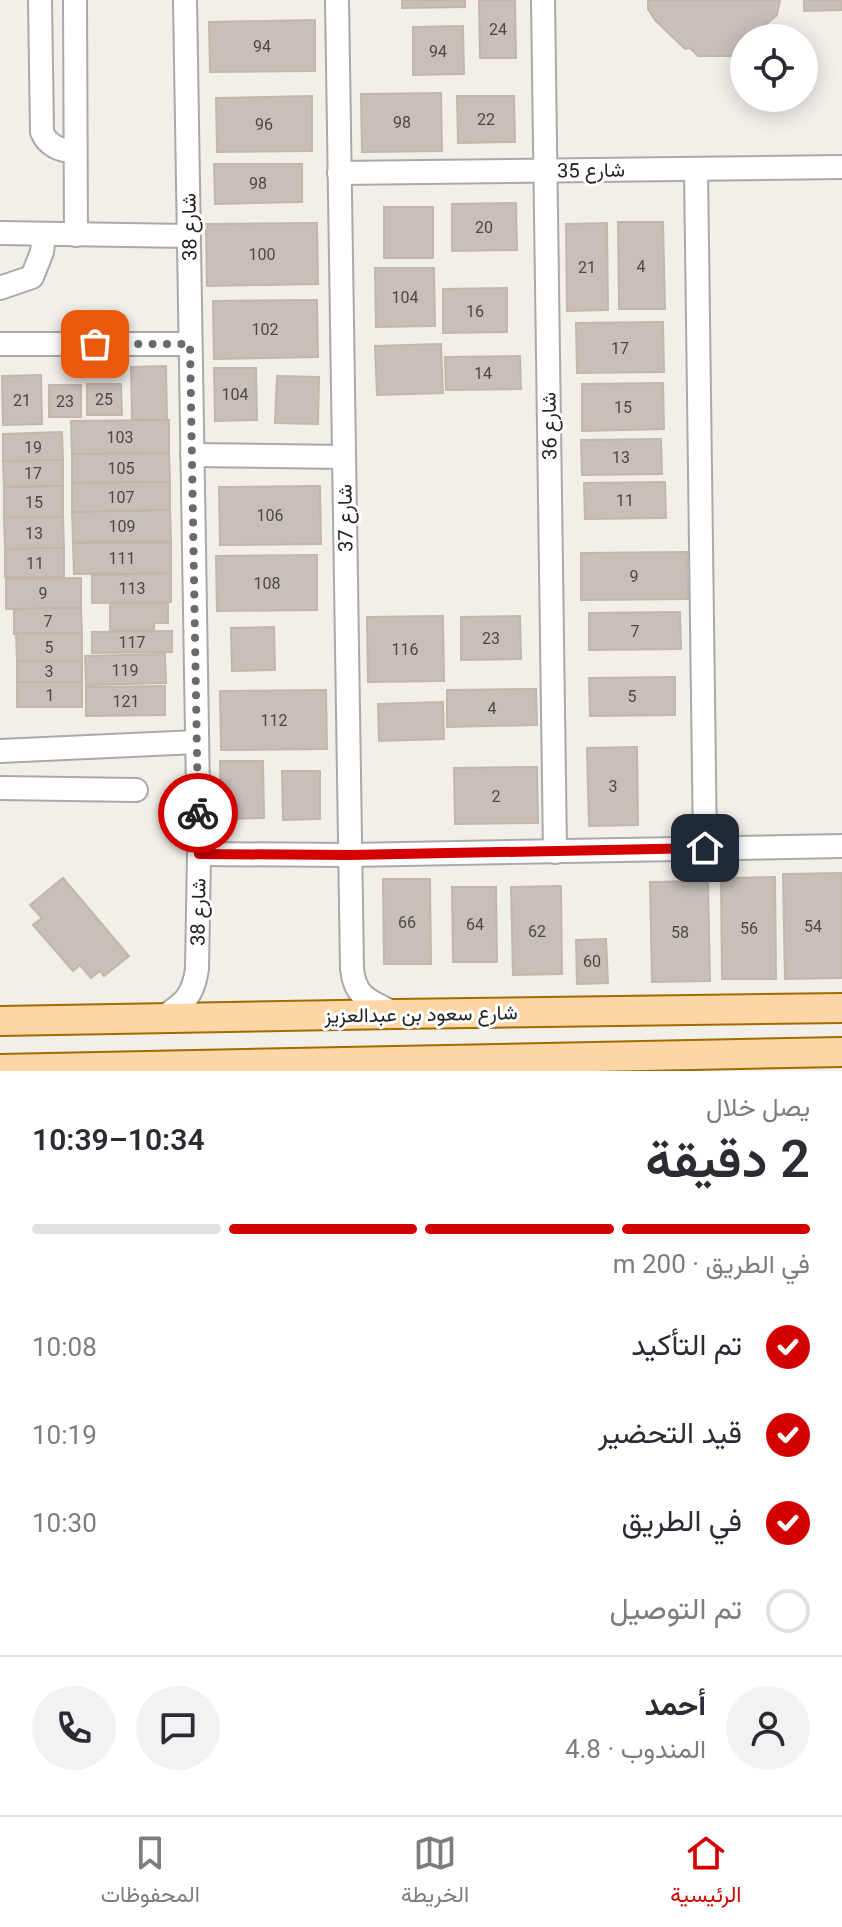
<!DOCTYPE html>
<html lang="ar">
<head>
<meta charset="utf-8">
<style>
	:root { --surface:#fff; --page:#f2f2f3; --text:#2b2b33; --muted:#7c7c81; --line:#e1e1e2; --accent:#d40000 }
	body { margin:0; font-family:Roboto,Vazirmatn,sans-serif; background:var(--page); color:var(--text); direction:rtl; height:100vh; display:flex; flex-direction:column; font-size:30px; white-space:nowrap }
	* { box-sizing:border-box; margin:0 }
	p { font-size:26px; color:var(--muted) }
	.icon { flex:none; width:44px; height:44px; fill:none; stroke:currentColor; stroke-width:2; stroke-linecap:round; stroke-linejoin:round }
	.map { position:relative; height:1071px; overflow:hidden; direction:ltr }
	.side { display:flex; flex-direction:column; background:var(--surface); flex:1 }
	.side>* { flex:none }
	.fabs { position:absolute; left:730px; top:24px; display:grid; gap:16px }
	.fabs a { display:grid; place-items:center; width:88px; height:88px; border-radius:50%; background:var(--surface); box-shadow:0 4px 20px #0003; font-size:40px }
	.pin { position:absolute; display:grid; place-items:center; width:68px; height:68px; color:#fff; margin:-34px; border-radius:16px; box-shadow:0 4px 12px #0006 }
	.courier { position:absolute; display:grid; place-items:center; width:80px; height:80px; margin:-40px; border:6px solid #d40000; border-radius:50%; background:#fff; color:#222; box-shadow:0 2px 10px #0007 }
	.summary em { font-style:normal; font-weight:600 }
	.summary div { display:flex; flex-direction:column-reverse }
	.summary { display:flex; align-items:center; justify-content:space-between; height:136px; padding:0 32px }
	h1 { font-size:52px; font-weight:600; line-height:60px }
	.bar { display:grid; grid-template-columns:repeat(4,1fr); gap:12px 8px; align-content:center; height:96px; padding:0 32px }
	.bar i { height:10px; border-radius:6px; background:var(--line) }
	.bar .selected { background:var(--accent) }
	.bar p { grid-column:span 4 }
	.line { display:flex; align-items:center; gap:20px; padding:0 32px; border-top:2px solid var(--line) }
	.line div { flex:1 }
	.round { display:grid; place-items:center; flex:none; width:84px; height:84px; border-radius:42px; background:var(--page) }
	ol { padding:0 32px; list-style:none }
	li { display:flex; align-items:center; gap:24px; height:88px }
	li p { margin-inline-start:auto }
	li .icon { padding:8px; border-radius:50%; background:var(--accent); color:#fff; stroke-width:4 }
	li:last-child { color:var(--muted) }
	li i { width:44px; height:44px; border:4px solid var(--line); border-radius:50% }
	.dock { display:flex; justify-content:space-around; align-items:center; height:112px; border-top:2px solid var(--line); background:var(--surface); font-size:22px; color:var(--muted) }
	.dock a { display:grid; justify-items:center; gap:4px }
	.dock .selected { color:var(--accent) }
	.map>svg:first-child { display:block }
</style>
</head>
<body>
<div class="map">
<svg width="842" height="1071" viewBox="0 0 842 1071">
	<rect width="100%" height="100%" fill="#f2efe9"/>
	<g fill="#c7bfb8" stroke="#c4b6ab" stroke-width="2">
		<path d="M402,0h63v7l-63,1z"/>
		<path d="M479,0h36l1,58h-36z"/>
		<path d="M648,0h132l-3,15 -16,14 10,9h-27v18h-46l-8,-8 -5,1 -30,-29 -7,-11z"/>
		<path d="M804,0h38v10l-38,1z"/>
		<path d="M315,20v51l-105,1 -1,-50z"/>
		<path d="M463,26l1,48 -51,1v-48z"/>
		<path d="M441,93l1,58 -80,1 -1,-58z"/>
		<path d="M312,96v55l-95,1 -1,-54z"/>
		<path d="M457,96h57l1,46 -57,1z"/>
		<path d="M214,164h88v38l-87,2z"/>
		<path d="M516,203l1,47 -65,1v-47z"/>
		<rect x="384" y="207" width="49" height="51"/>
		<path d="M618,222h45l2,87h-46z"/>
		<path d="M317,223l1,61 -111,2 -1,-62z"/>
		<path d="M607,223l1,87 -41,1 -1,-87z"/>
		<path d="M375,268h59l1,58 -59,1z"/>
		<path d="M507,288v44l-64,1v-44z"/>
		<path d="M317,300l1,57 -104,2 -1,-58z"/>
		<path d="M663,322l1,50 -87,1 -1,-50z"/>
		<path d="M441,344l2,49 -66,2 -2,-49z"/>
		<path d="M520,356l1,33 -75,1 -1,-33z"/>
		<path d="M166,366l1,54h-35l-1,-53z"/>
		<path d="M214,368h42l1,52 -42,1z"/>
		<path d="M41,375l1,49 -39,1 -1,-49z"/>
		<path d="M277,376l42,1 -1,47 -43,-1z"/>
		<path d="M663,383l1,46 -82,2v-47z"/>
		<path d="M87,384h34l1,31h-35z"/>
		<rect x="49" y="385" width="32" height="32"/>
		<path d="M169,420v33l-97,1 -1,-33z"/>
		<path d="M62,432l1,28 -60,1v-27z"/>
		<path d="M661,439l1,35 -80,1 -1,-35z"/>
		<path d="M169,453l1,29 -98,1v-29z"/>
		<path d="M63,460v26l-59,1 -1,-26z"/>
		<path d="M170,482v28l-98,2v-29z"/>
		<path d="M665,482l1,36 -81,1 -1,-36z"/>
		<path d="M63,486v31h-59v-30z"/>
		<path d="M320,486l1,58 -101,1 -1,-58z"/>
		<path d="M170,510l1,31 -98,1 -1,-30z"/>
		<path d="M4,517h59l1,31 -59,1z"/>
		<path d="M171,542v31l-97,1 -1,-31z"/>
		<path d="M64,548v29h-59v-28z"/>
		<path d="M687,552l1,47 -107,1v-47z"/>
		<path d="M317,555v55l-100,1 -1,-55z"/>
		<path d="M171,573v29l-79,1v-28z"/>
		<path d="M81,578v30l-75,1v-30z"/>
		<path d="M110,603h58v20h-14v7h-44z"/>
		<path d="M81,608l1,25 -68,1v-25z"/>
		<path d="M680,612l1,37 -92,1v-37z"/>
		<path d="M443,616l1,65 -76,1 -1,-65z"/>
		<path d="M520,616l1,43 -60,1v-43z"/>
		<path d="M274,627l1,43 -43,1 -1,-43z"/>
		<path d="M172,631v21l-80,1v-21z"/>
		<path d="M16,633h66v28h-65z"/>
		<path d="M165,654l1,29 -80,2 -1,-29z"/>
		<rect x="17" y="661" width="65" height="21"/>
		<path d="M675,677v38l-85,1 -1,-38z"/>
		<rect x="17" y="682" width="65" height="25"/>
		<path d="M165,686v29l-79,1v-29z"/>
		<path d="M536,689l1,36 -90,2v-37z"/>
		<path d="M326,690l1,59 -106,1 -1,-59z"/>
		<path d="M443,702l1,37 -65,2 -1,-37z"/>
		<path d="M637,747l1,78 -49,1 -2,-78z"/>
		<path d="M220,761h43l1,57 -43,1z"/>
		<path d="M537,767l1,56 -83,1 -1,-56z"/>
		<path d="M282,771h38v48l-37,1z"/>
		<path d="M842,873v105l-57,1 -2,-105z"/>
		<path d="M775,877l1,102h-54l-1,-101z"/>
		<path d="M63,878l66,78 -25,20 -4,-5 -9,7 -11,-13 -7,6 -40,-46 9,-7 -12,-13z"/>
		<path d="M383,879h47l1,85h-47z"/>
		<path d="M708,881l2,100 -58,1 -2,-100z"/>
		<path d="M561,886l1,88 -49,1 -2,-88z"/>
		<path d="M452,887h44l1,75h-44z"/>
		<path d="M606,939l2,44 -31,1 -1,-44z"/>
	</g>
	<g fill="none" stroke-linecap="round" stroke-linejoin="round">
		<defs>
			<g id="minor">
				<path d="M40,0l2,132c6,15 19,18 33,20"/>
				<path d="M75,0l1,235"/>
				<path d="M337,0l15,969c3,29 18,32 42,44"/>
				<path d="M543,0l12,852"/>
				<path d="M696,169l9,679"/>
				<path d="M339,173l503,-6"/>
				<path d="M0,233l189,3"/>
				<path d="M0,288l32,-11 10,-25 2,-18"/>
				<path d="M0,344h190"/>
				<path d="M192,455l152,2"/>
				<path d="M0,751l197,-9"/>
				<path d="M0,788l136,2"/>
				<path d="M199,854l151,1 492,-9"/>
				<path d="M162,1018c22,-15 31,-21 35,-49l2,-115 -14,-854"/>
			</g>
			<g id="major">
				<path d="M0,1021l395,-7 447,-6"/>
				<path d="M0,1069l842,-17"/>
			</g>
		</defs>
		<use href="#minor" stroke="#a9a9a9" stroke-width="26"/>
		<use href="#major" stroke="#a06b00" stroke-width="32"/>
		<use href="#minor" stroke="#fff" stroke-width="22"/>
		<use href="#major" stroke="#fcd6a4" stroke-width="28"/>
	</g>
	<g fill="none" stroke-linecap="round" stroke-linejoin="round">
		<path stroke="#6b6a68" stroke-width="8" stroke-dasharray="0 14.4" d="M95,344h95l8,469"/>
		<path stroke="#d40000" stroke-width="10" d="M198,813l1,41 151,1 355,-7"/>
	</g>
	<g text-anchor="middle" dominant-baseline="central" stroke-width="6" stroke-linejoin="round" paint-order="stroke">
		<g font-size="16" fill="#4b4948">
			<text x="498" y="29">24</text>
			<text x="262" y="46">94</text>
			<text x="438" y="51">94</text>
			<text x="486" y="119">22</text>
			<text x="402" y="122">98</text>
			<text x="264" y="124">96</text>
			<text x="258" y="183">98</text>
			<text x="484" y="227">20</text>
			<text x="262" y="254">100</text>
			<text x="641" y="266">4</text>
			<text x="587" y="267">21</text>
			<text x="405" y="297">104</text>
			<text x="475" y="311">16</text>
			<text x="265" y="329">102</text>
			<text x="620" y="348">17</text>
			<text x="483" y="373">14</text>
			<text x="235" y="394">104</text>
			<text x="104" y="399">25</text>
			<text x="22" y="400">21</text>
			<text x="65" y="401">23</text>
			<text x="623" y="407">15</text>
			<text x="120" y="437">103</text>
			<text x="33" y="447">19</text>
			<text x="621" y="457">13</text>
			<text x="121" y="468">105</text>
			<text x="33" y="473">17</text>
			<text x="121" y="497">107</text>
			<text x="625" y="500">11</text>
			<text x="34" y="502">15</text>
			<text x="270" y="515">106</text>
			<text x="122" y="526">109</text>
			<text x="34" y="533">13</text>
			<text x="122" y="558">111</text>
			<text x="35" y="563">11</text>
			<text x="634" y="576">9</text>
			<text x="267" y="583">108</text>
			<text x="132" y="588">113</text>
			<text x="43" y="593">9</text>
			<text x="48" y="621">7</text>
			<text x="635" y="631">7</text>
			<text x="491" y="638">23</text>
			<text x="132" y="642">117</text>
			<text x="49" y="647">5</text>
			<text x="405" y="649">116</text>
			<text x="125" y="670">119</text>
			<text x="49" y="671">3</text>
			<text x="50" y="695">1</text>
			<text x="632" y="696">5</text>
			<text x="126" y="701">121</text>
			<text x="492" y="708">4</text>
			<text x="274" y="720">112</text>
			<text x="613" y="786">3</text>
			<text x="496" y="796">2</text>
			<text x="407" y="922">66</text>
			<text x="475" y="924">64</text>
			<text x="813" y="926">54</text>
			<text x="749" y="928">56</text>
			<text x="537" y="931">62</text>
			<text x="680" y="932">58</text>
			<text x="592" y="961">60</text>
		</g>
		<g font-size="20" fill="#222" stroke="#fff">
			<text transform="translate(591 170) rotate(-1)">شارع 35</text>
			<text transform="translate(189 227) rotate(-91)">شارع 38</text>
			<text transform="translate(549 426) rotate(-91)">شارع 36</text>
			<text transform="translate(345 518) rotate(-91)">شارع 37</text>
			<text transform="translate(198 912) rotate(-89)">شارع 38</text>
			<text transform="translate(421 1014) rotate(-1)">شارع سعود بن عبدالعزيز</text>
		</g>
	</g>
</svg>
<div class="fabs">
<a><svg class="icon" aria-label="locate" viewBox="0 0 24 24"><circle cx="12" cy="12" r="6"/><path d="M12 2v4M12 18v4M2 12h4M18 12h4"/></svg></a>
</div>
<div class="pin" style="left:95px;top:344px;background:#ea580c"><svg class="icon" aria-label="bag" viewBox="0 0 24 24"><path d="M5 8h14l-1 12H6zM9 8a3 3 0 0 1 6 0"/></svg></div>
<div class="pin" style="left:705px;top:848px;background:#1f2937"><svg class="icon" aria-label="home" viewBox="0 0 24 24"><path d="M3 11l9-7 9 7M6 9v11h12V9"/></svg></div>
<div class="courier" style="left:198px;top:813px"><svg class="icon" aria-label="bike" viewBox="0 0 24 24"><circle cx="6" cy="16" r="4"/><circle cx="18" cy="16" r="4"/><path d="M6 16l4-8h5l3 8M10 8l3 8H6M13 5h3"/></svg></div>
</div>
<section class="side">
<div class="summary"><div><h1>2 دقيقة</h1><p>يصل خلال</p></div><em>10:34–10:39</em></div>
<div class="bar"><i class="selected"></i><i class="selected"></i><i class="selected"></i><i></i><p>في الطريق · 200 m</p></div>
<ol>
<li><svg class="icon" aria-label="check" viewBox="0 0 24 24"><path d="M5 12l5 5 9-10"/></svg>تم التأكيد<p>10:08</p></li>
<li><svg class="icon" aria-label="check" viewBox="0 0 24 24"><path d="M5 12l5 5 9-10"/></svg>قيد التحضير<p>10:19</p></li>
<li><svg class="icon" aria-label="check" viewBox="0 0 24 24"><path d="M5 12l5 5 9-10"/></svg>في الطريق<p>10:30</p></li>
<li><i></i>تم التوصيل</li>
</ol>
<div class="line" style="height:144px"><a class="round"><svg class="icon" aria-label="person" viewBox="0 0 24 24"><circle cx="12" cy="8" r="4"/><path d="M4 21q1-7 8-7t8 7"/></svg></a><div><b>أحمد</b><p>المندوب · 4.8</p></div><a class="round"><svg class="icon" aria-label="chat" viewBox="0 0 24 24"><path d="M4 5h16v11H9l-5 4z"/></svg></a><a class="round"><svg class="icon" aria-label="phone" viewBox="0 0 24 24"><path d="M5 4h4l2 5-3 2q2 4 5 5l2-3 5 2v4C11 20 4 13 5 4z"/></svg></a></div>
</section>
<nav class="dock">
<a class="selected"><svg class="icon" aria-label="home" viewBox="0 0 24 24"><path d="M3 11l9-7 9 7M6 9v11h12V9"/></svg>الرئيسية</a>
<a><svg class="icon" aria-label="map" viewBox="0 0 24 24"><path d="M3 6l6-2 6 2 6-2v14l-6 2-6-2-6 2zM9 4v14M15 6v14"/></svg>الخريطة</a>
<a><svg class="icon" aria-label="saved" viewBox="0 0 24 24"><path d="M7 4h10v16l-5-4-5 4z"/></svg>المحفوظات</a>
</nav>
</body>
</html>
